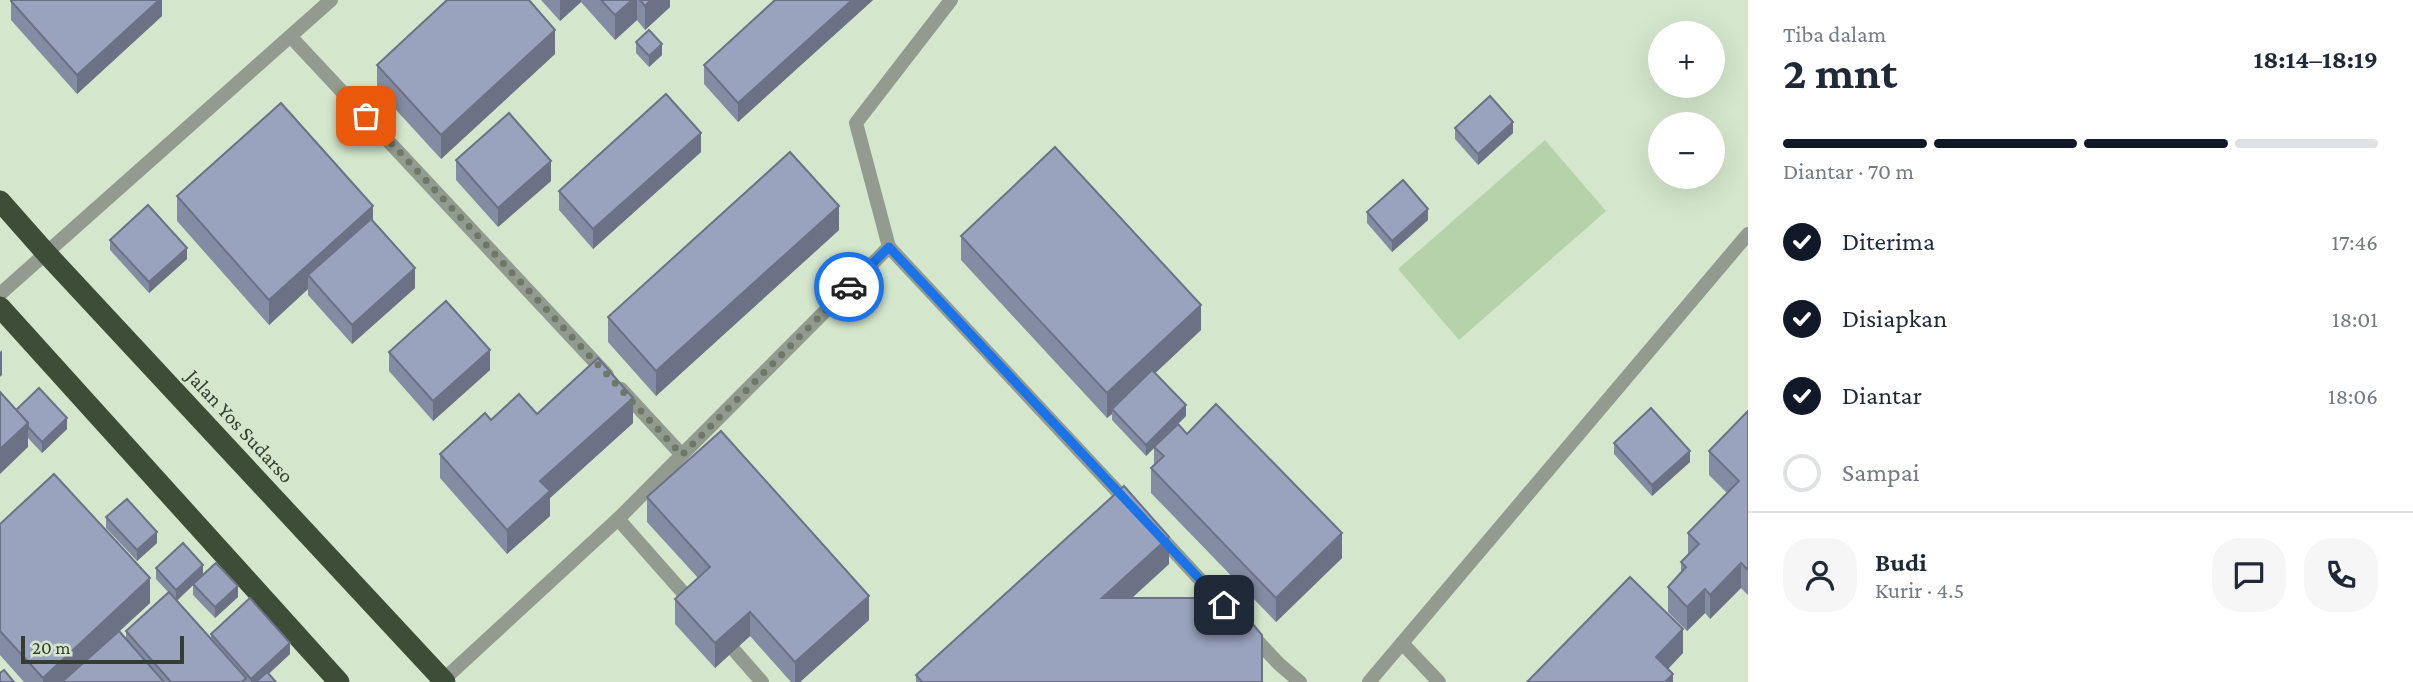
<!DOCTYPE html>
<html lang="id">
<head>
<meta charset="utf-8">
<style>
	:root { --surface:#fff; --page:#f6f6f7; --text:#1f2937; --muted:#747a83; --line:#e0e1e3; --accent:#111827 }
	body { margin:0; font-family:"Crimson Pro",serif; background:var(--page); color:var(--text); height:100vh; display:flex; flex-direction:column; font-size:26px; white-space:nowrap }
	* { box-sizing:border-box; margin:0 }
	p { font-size:23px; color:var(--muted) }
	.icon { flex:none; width:38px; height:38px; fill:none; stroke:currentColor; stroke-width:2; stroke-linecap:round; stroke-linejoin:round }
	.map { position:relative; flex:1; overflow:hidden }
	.drawer { display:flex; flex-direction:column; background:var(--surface); width:665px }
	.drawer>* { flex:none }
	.buttons { position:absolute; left:1648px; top:21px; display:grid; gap:14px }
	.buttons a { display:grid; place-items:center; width:77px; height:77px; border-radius:50%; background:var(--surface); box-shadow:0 7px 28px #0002; font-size:35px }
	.scale { position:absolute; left:21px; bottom:18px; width:163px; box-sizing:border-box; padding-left:7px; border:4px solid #353d32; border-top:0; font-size:19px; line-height:24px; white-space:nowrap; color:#353d32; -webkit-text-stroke:5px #d4e7cc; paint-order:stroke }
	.pin { position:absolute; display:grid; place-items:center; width:60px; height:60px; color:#fff; margin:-30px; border-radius:14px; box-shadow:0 4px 10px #0006 }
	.courier { position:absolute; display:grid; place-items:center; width:70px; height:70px; margin:-35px; border:5px solid #1a73e8; border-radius:50%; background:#fff; color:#222; box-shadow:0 2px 9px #0007 }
	.head em { font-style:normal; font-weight:700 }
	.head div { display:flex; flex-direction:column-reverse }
	.head { display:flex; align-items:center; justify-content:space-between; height:119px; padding:0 35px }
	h1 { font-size:46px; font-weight:700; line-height:52px }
	.bar { display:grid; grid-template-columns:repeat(4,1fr); gap:10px 7px; align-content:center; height:84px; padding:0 35px }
	.bar i { height:9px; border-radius:5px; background:var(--line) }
	.bar .on { background:var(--accent) }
	.bar p { grid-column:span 4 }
	.line { display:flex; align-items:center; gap:18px; padding:0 35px; border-top:2px solid var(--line) }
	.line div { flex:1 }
	.round { display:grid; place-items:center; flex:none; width:74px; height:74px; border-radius:28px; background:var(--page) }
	ol { padding:0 35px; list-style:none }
	li { display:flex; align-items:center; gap:21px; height:77px }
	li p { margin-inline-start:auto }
	li .icon { padding:7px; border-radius:50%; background:var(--accent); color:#fff; stroke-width:4 }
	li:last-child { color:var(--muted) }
	li i { width:38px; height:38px; border:4px solid var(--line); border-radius:50% }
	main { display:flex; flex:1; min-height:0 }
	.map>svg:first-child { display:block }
</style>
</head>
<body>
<main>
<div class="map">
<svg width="1748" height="682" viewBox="0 0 1748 682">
	<rect width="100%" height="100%" fill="#d4e7cc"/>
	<path fill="#b6d2aa" d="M1545,140l61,71 -147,129 -61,-71z"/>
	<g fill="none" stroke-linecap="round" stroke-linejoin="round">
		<g stroke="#939b90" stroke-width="14">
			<path d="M291,37l316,338"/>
			<path d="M889,247l-33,-124 95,-123"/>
			<path d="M621,389l61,66"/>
			<path d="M618,519l271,-272 241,258"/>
			<path d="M1156,532l74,80"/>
			<path d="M1249,632l30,32 21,18"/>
			<path d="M1402,643l37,39"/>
			<path d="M734,650l28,32"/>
			<path d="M441,682l177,-163 76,86"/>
			<path d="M1369,682l379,-448"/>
		</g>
		<path stroke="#939b90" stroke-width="14" d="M0,294l331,-294"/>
		<g stroke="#3e4d37" stroke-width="21">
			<path d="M0,201l46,52 399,429"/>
			<path d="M0,307l339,375"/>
		</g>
	</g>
	<g fill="#848ca3">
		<path d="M162,0v16l-85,78 -66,-74v-19z"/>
		<path d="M541,0h129v7l-25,23 -8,-10 -22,20 -34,-38 -21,19z"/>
		<path d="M775,0h98l-135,122 -34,-38v-19z"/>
		<path d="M636,42l26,13 -13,12 -13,-14z"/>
		<path d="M555,54l-114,105 -64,-70v-24z"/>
		<path d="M1455,128l58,5 -35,32 -23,-26z"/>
		<path d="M701,152l-108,97 -34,-39v-19z"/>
		<path d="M456,160l95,21 -53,46 -42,-47z"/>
		<path d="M177,196l196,26 42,66 -63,56 -44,-49v-6l-39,36 -92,-104z"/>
		<path d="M1367,212l61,8 -36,32 -25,-29z"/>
		<path d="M839,230l-183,166 -48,-54v-25z"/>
		<path d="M961,236l240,94 -46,43 31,43 -8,8 9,10 155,124 -66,64 -125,-129v-25l3,-3v-17l-8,8 -34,-36v-6l-5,4 -146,-158z"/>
		<path d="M110,240l77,19 -38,34 -39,-43z"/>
		<path d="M389,352l101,18 -57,51 -44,-50z"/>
		<path d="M16,410l51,19 -25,24 -14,-15v9z"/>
		<path d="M1748,411v184l-7,-7 -31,31 -5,-6 -18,18 -19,-19v-25l13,-14v-11l7,-6v-23l39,-40 -18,-18v-24z"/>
		<path d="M537,414l96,9 -83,75v18l-43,38 -67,-76v-24l51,-34z"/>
		<path d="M1614,443l76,19 -38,34 -38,-42z"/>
		<path d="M647,497l222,123 -69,62h-9l-41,-46 -35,32 -40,-44v-25l23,-21 -51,-56z"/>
		<path d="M106,517l51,26 -20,18 -31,-33z"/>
		<path d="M0,524l150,79 -31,28 7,7v-7l43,-38 -13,-14v-11l47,7 35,22 -23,21 -22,-23v-10l-16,16 34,38v-5l79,20 -22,20 8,8h-252l-24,-27z"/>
		<path d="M1169,564l-37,34 130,84h-346v-7z"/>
	</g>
	<g fill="#6c7285">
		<path d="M159,0h3v16l-85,78v-19z"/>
		<path d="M560,0h21v2l-21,19z"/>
		<path d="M632,0h5v20l-22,20v-25z"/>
		<path d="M651,0h19v7l-25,23v-24z"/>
		<path d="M852,0h21l-135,122v-19z"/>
		<path d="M555,30v24l-114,105v-24z"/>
		<path d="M662,44v11l-13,12v-11z"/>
		<path d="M1513,122v11l-35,32v-11z"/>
		<path d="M701,133v19l-108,97v-20z"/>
		<path d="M551,161v20l-53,46v-19z"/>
		<path d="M373,206v25l-65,44v14l-39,36v-25z"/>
		<path d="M839,206v24l-183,166v-25z"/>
		<path d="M1428,209v11l-36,32v-11z"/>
		<path d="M187,248v11l-38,34v-11z"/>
		<path d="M415,268v20l-63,56v-19z"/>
		<path d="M1201,305v25l-87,82 -2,-3v5l-5,4v-25z"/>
		<path d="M2,350v25l-2,2v-25z"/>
		<path d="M490,350v20l-57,51v-20z"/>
		<path d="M633,398v25l-83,75v18l-43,38v-24l33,-49z"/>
		<path d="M1186,405v11l-40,40v-11z"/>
		<path d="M67,418v11l-25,24v-11z"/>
		<path d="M28,423v24l-28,27v-25z"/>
		<path d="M1690,451v11l-38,34v-11z"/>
		<path d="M157,532v11l-20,18v-11z"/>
		<path d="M1342,533v25l-66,64v-24z"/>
		<path d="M1169,537v27l-67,61v-27z"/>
		<path d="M1741,563v25l-31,31v-24z"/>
		<path d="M203,565v11l-27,25v-11z"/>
		<path d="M150,578v25l-85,79h-22v-4z"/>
		<path d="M238,586v11l-23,21v-11z"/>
		<path d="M1705,589v24l-18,18v-24z"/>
		<path d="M869,596v24l-69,62h-5v-20z"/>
		<path d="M750,612v24l-35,32v-25z"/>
		<path d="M1683,629v24l-27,29v-25z"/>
		<path d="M290,643v11l-30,28h-9v-3z"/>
		<path d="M1673,674v8h-8z"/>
	</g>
	<g fill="#9aa3be" stroke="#6c7285" stroke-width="2">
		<path d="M11,0h148l-82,75 -66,-74z"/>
		<path d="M447,0h82l26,30 -114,105 -64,-70z"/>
		<path d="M601,0h31l-17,15z"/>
		<path d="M640,0h11l-6,6z"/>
		<path d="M775,0h77l-114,103 -34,-38z"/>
		<path d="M649,30l13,14 -13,12 -13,-14z"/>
		<path d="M666,94l35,39 -108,96 -34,-38z"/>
		<path d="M1490,96l23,26 -35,32 -23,-26z"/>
		<path d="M281,103l92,103 -104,94 -92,-104z"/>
		<path d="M509,113l42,48 -53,47 -42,-48z"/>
		<path d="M1055,147l146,158 -94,88 -146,-157z"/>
		<path d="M790,152l49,54 -183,165 -48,-54z"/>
		<path d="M1403,180l25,29 -36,32 -25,-29z"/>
		<path d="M148,205l39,43 -38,34 -39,-42z"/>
		<path d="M371,219l44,49 -63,57 -44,-50z"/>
		<path d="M446,301l44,49 -57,51 -44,-49z"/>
		<path d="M598,358l35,40 -93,83 10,10 -43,39 -67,-76 45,-41 6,7 28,-26 18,20z"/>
		<path d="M1152,370l34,35 -40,40 -34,-36z"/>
		<path d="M39,388l28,30 -25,24 -14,-15v-4l-12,-13z"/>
		<path d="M0,392l28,31 -28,26z"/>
		<path d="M1216,404l126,129 -66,65 -125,-130 13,-12 -10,-9 24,-23 9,10z"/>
		<path d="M1651,408l39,43 -38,34 -38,-42z"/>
		<path d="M1748,411v159l-7,-7 -31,32 -5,-6 -18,18 -19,-20 18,-20 -5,-5 18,-18 -11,-11 51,-52 -30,-30z"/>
		<path d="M721,431l148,165 -74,66 -45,-50 -35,31 -40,-44 35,-32 -63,-70z"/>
		<path d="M54,474l96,104 -107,100 -43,-47v-107z"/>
		<path d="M1124,486l45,51 -67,61h129l31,37v47h-340l-6,-7z"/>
		<path d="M127,499l30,33 -20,18 -31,-33z"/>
		<path d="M183,543l20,22 -27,25 -20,-22z"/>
		<path d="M216,563l22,23 -23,21 -22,-23z"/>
		<path d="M1630,577l53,52 -27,28 17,17 -8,8h-138z"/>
		<path d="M169,592l77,86 -4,4h-71l-45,-51z"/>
		<path d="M250,598l40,45 -39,36 -40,-45z"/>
		<path d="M119,631l45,51h-102z"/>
		<path d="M4,670l10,12h-14v-9z"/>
		<path d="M267,672l9,10h-20z"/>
	</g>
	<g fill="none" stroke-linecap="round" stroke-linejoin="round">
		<path stroke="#6d7868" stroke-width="7" stroke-dasharray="0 12.6" d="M366,116l316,339 167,-168"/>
		<path stroke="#1a73e8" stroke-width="9" d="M849,287l40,-40 335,358"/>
	</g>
	<g text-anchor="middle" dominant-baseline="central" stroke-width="5" stroke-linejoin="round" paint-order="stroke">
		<g font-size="21" fill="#353d32" stroke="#d4e7cc">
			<text transform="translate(240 426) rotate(47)">Jalan Yos Sudarso</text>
		</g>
	</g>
</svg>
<div class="buttons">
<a>+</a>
<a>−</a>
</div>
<div class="scale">20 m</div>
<div class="pin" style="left:366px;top:116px;background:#ea580c"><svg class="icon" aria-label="bag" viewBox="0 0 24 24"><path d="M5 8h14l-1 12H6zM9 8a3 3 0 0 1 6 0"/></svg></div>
<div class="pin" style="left:1224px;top:605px;background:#1f2937"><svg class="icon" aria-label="home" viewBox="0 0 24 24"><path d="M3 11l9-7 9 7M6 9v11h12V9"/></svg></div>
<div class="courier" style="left:849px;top:287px"><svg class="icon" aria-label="car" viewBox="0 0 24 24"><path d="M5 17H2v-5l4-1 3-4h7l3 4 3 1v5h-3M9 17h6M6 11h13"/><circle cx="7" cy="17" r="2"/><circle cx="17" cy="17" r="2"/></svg></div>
</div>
<section class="drawer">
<div class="head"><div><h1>2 mnt</h1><p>Tiba dalam</p></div><em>18:14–18:19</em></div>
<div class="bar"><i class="on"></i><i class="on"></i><i class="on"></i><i></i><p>Diantar · 70 m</p></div>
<ol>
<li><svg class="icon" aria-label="check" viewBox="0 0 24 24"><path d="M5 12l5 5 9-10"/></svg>Diterima<p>17:46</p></li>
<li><svg class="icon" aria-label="check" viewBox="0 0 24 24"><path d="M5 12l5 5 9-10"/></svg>Disiapkan<p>18:01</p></li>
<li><svg class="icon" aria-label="check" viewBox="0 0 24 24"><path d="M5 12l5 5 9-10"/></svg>Diantar<p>18:06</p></li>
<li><i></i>Sampai</li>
</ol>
<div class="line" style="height:126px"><a class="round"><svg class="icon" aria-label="person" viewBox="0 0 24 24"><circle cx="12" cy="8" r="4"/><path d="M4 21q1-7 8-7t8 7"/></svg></a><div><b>Budi</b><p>Kurir · 4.5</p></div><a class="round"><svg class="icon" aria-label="chat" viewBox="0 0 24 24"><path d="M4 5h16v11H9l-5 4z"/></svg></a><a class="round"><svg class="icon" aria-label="phone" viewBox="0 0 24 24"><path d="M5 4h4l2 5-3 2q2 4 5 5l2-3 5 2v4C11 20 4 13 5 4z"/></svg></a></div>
</section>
</main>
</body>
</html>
